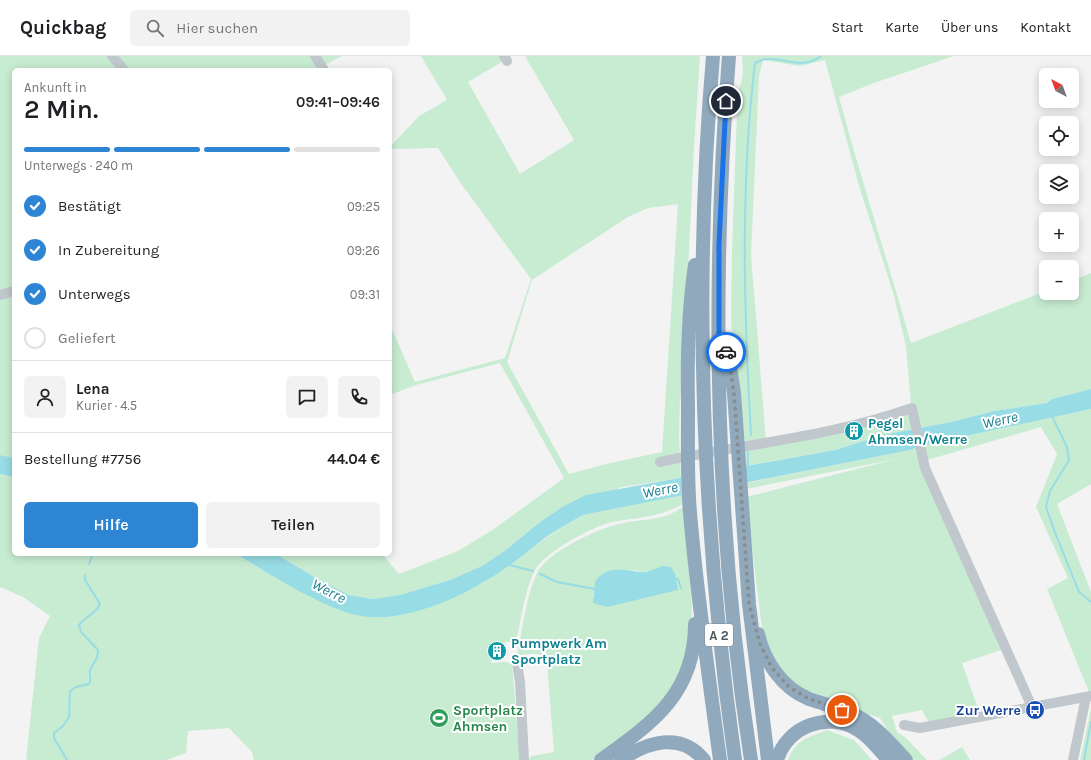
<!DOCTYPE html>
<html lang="de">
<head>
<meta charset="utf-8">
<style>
	:root { --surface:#fff; --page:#f2f2f2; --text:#202124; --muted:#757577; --line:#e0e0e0; --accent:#2d85d4 }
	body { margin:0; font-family:Karla,sans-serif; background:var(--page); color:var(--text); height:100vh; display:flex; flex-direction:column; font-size:15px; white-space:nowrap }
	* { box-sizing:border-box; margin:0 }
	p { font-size:13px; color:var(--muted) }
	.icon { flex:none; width:22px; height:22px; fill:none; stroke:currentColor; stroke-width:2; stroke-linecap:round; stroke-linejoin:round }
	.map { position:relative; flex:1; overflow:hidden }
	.panel { position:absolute; left:12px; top:12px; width:380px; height:488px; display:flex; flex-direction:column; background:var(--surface); border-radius:6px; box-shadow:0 2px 10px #0003 }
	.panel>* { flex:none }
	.needle { width:26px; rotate:319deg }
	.fabs { position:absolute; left:1039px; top:12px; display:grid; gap:8px }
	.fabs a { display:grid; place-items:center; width:40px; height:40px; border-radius:6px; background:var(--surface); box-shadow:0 2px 10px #0003; font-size:20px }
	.pin { position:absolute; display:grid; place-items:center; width:34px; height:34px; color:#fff; margin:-17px; border:2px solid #fff; border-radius:50%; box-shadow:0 1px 4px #0007 }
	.courier { position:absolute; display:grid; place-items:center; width:40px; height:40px; margin:-20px; border:3px solid #1a73e8; border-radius:50%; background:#fff; color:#222; box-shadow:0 1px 5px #0007 }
	.headline em { font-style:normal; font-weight:600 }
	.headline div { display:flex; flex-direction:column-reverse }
	.headline { display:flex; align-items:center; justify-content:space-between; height:68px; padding:0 12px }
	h1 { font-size:26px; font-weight:600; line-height:30px }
	.bar { display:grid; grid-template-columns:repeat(4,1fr); gap:6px 4px; align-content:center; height:48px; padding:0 12px }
	.bar i { height:5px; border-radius:3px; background:var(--line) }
	.bar .current { background:var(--accent) }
	.bar p { grid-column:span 4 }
	.line { display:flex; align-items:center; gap:10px; padding:0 12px; border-top:1px solid var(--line) }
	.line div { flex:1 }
	.round { display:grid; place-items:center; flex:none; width:42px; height:42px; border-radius:6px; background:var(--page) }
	ol { padding:0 12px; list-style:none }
	li { display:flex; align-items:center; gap:12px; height:44px }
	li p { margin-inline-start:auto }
	li .icon { padding:4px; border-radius:50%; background:var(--accent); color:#fff; stroke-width:4 }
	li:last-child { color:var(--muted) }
	li i { width:22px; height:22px; border:2px solid var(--line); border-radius:50% }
	.button { display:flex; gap:8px; margin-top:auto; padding:8px 12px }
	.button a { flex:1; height:46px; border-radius:6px; background:var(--accent); color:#fff; font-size:16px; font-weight:600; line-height:46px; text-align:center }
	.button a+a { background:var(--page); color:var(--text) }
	header { display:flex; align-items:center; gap:24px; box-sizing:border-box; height:56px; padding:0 20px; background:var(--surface); border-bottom:1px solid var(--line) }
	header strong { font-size:19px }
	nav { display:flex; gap:22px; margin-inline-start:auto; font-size:14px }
	.search { width:280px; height:36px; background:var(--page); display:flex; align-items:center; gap:10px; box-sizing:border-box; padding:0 14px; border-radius:6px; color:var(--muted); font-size:15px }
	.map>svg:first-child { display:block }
</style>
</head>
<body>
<header>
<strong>Quickbag</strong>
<div class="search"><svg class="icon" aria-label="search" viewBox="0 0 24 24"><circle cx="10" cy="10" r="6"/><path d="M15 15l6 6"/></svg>Hier suchen</div>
<nav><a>Start</a><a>Karte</a><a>Über uns</a><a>Kontakt</a></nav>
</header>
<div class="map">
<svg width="1091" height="704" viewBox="0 0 1091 704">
	<rect width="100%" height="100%" fill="#f4f3f3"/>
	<g fill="#c7ecd2" fill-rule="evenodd">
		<path d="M0,0h342l-17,9 3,5h-314v388l-14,-3z"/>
		<path d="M421,0h91l-44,26 52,92 54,-34 -49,-84h175l-6,91 -6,126 -6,49 -3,115 2,41 -59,9 -82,35 -34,28 -24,16 -32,14 -50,15 -27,4 -24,-4 -33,-17 -40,-24h106l17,20 59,-23 36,-22 70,-51 -64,-115 -84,22 -26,10v-70l25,57 90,-24 26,-79 -69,-94 -24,-37 -46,1 -2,3v-5l29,-31 28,-16zM678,148l-16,248 -56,12 -37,10 -62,-112 25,-82 96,-63 20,-9z"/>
		<path d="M742,0h212l-83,28 -32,13c22,83 49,164 72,246l135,-52v2h26v-12l19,-8v116l-39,10 -5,4 -53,8 -43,11 -68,13 -48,15 -90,16 -5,-63 -7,-56 -2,-28 1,-70 5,-139 1,-16 5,-20zM763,4l37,6 25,-6 34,126 34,106 13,54 5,59 -62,18 -83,18 -15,-186 8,-179z"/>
		<path d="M1091,353v75l-34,20 34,88v100h-2l-42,-103 21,-11 -32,-71 21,-53 -16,-27 -114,33 77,189 -42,14 18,51 -51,9 -7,-13 -30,6 5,16 8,5 22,23h-13l-22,-23 -12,-19 -68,-23 -21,-15 -20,-24 -9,-27 -16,-132 150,-38 -150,30v-6l164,-33 14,-5z"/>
		<path d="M0,418l14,3v77h222l39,23 86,39 19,1 29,-4 45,-16 29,-14 27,-18 37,-28 36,-22 99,-20 1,9c-25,14 -44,13 -71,18 -19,4 -68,31 -77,48 -11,22 -13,48 -19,71l-22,3 -3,19 15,-1 6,2 8,96h-266l-2,-8 -23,-24 -41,3 -2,22 -20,7h-140l13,-122 11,-22 -27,-19 -23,-10z"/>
		<path d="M683,451l9,100 -1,24 -4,25 -15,34 -25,29 -55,41h-64l4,-4 22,-4 -7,-90c-6,-12 -17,-8 -30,-6 6,-27 8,-58 20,-83 10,-21 60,-44 82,-49 14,-4 28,-3 42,-7 8,-1 15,-6 22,-10zM634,514l9,2 4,-1 -54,26v-3z"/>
		<path d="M1091,652v52h-11z"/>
		<path d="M827,674l27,10 18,20h-84c8,-21 19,-22 39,-30z"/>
		<path d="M962,691l8,13h-31z"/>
	</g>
	<g fill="#98dce5">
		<path d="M1091,333v20l-167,36 -14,5 -327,65c-12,7 -25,14 -37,22 -12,9 -23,19 -36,28 -37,27 -101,59 -149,51 -38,-7 -91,-42 -125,-62h40l40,24 33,17 24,4 27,-4 50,-15 32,-14 24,-16 34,-28 24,-16 22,-11 249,-45 48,-15 68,-13 43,-11 53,-8 5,-4z"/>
		<path d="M0,399l14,3v19l-14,-3z"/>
		<path d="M663,510l8,1 4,7 3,16 -71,17 -14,-4 2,-21c12,-18 30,-11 47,-10 6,1 14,-4 21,-6z"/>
	</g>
	<path fill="#f4f3f3" d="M745,408l1,21 -64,13 -1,-22z"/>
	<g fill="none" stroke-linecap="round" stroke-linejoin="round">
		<g stroke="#98dce5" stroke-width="2">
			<path d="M1052,360l15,31 2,13 -19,31 -4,16 10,28 23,57 12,10"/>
			<path d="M751,379c-7,-124 -11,-248 4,-372 4,-2 8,-4 12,-4 19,-1 36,11 54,-3"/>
			<path d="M748,411v-15"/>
			<path d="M89,508l4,-10"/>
			<path d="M509,509l24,6"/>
			<path d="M540,518l17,8 38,7"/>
			<path d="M674,523h4l3,9"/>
			<path d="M67,704l-13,-22v-5l9,-7 6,-9 1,-26 6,-4 13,-3c3,-5 0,-8 1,-13 2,-8 9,-11 8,-21l-17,-18 -2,-7c6,-9 15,-9 21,-21l-15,-24v-5"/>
			<path d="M1084,704l7,-38"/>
		</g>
		<g stroke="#c0c8cd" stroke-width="10">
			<path d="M112,0l12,14"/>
			<path d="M315,0l9,14"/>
			<path d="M504,0l3,5"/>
			<path d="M0,239l14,-4"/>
			<path d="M660,406c84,-18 170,-25 252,-54l13,60 107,239"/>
			<path d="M517,607l3,19 4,78"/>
			<path d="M904,669l16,3 171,-32"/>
			<path d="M1073,704l13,-63"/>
		</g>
		<g stroke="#90a9bc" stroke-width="14">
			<path d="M713,0c-20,234 -11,471 22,704"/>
			<path d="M729,0c-18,232 -14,473 22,704"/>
			<path d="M695,209c-7,47 -8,94 -7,142 0,35 -1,71 2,106 7,83 19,165 30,247"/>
			<path d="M722,286l7,19 5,32 15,211 19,156"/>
			<path d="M758,578c6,27 24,54 51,65 14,5 30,8 44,15 22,10 37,29 53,46"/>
			<path d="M601,704c51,-37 94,-66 94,-136"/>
			<path d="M621,704c26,-18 60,-29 83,0"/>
			<path d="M777,704c10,-34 51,-49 81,-30 12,7 21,20 31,30"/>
		</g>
	</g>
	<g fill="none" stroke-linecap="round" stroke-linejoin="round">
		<path stroke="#878e92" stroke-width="4" stroke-dasharray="0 7.2" d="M726,296l3,9 5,32 15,211 11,40 12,24 16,18 19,12 35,12"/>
		<path stroke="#1a73e8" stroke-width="5" d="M726,296l-7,-18v-90l7,-143"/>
	</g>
	<defs>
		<symbol id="building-disc" viewBox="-11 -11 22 22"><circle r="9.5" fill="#0f9aa8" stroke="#fff"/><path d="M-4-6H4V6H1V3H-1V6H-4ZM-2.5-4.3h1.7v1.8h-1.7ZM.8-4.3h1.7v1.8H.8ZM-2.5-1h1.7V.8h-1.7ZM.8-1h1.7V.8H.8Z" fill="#fff"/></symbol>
		<symbol id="bus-disc" viewBox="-11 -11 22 22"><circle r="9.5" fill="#1a4fb4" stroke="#fff"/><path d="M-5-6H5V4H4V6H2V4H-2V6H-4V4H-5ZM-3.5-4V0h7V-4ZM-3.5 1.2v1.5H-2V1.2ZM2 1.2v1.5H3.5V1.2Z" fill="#fff"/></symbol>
		<symbol id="stadium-disc" viewBox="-11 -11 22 22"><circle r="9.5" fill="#2e9e5b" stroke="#fff"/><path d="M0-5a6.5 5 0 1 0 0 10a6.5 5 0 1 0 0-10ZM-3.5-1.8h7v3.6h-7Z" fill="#fff"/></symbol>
	</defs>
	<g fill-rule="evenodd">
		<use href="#building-disc" x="843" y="364" width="22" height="22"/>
		<use href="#building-disc" x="486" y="584" width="22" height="22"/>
		<use href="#bus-disc" x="1024" y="643" width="22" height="22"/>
		<use href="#stadium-disc" x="428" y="651" width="22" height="22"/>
	</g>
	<g text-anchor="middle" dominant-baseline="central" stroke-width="4" stroke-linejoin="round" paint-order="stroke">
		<rect fill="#fff" stroke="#82898e" stroke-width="1" x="705" y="568" width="28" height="22" rx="3"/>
		<g font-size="13" font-weight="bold" fill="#4c575e">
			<text x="719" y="579">A 2</text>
		</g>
		<g font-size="14" font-weight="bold" fill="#0d838f" stroke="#fff" text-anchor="start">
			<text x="868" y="367">Pegel<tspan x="868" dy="16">Ahmsen/Werre</tspan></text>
			<text x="511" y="587">Pumpwerk Am<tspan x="511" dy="16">Sportplatz</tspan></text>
		</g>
		<g font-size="14" font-weight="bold" fill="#27864d" stroke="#fff" text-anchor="start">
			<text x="453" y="654">Sportplatz<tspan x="453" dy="16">Ahmsen</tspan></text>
		</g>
		<g font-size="14" font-weight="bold" fill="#164399" stroke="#fff" text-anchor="end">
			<text x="1021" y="654">Zur Werre</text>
		</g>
		<g font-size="15" font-style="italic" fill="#1a7f8c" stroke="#fff">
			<text transform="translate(1000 364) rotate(-12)">Werre</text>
			<text transform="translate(660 434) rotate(-11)">Werre</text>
			<text transform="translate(329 535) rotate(27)">Werre</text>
		</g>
	</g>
</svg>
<div class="fabs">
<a><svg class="needle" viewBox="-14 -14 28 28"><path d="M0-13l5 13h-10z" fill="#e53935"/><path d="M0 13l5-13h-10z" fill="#757577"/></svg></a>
<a><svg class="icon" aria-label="locate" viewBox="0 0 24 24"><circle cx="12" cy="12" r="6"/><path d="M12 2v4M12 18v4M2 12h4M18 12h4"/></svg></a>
<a><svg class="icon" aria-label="layers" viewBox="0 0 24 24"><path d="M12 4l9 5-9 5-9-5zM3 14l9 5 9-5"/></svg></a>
<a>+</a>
<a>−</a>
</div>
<div class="pin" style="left:842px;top:654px;background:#ea580c"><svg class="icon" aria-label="bag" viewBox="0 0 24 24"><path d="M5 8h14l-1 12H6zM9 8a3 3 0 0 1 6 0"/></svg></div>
<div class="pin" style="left:726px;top:45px;background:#1f2937"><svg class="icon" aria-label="home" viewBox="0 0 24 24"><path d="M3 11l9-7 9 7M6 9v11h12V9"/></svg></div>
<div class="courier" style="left:726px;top:296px"><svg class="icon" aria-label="car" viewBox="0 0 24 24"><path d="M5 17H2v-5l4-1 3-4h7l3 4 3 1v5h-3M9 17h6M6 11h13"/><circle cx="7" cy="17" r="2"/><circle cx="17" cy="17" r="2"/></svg></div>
<section class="panel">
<div class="headline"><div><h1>2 Min.</h1><p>Ankunft in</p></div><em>09:41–09:46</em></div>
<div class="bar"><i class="current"></i><i class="current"></i><i class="current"></i><i></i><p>Unterwegs · 240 m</p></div>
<ol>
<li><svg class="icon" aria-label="check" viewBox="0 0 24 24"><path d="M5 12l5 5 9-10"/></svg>Bestätigt<p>09:25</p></li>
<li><svg class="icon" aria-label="check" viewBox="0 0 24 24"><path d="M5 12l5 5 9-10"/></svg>In Zubereitung<p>09:26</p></li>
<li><svg class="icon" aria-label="check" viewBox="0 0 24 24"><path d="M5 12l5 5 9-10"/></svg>Unterwegs<p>09:31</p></li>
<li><i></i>Geliefert</li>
</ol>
<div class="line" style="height:72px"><a class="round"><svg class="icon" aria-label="person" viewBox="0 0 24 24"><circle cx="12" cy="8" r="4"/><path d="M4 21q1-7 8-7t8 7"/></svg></a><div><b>Lena</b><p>Kurier · 4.5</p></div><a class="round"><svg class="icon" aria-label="chat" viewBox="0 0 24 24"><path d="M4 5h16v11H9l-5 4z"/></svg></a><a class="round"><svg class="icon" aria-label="phone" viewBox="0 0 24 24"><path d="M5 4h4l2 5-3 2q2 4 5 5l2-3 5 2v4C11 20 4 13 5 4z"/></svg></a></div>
<div class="line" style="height:52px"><div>Bestellung #7756</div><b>44.04 €</b></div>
<div class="button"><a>Hilfe</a><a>Teilen</a></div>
</section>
</div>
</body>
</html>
